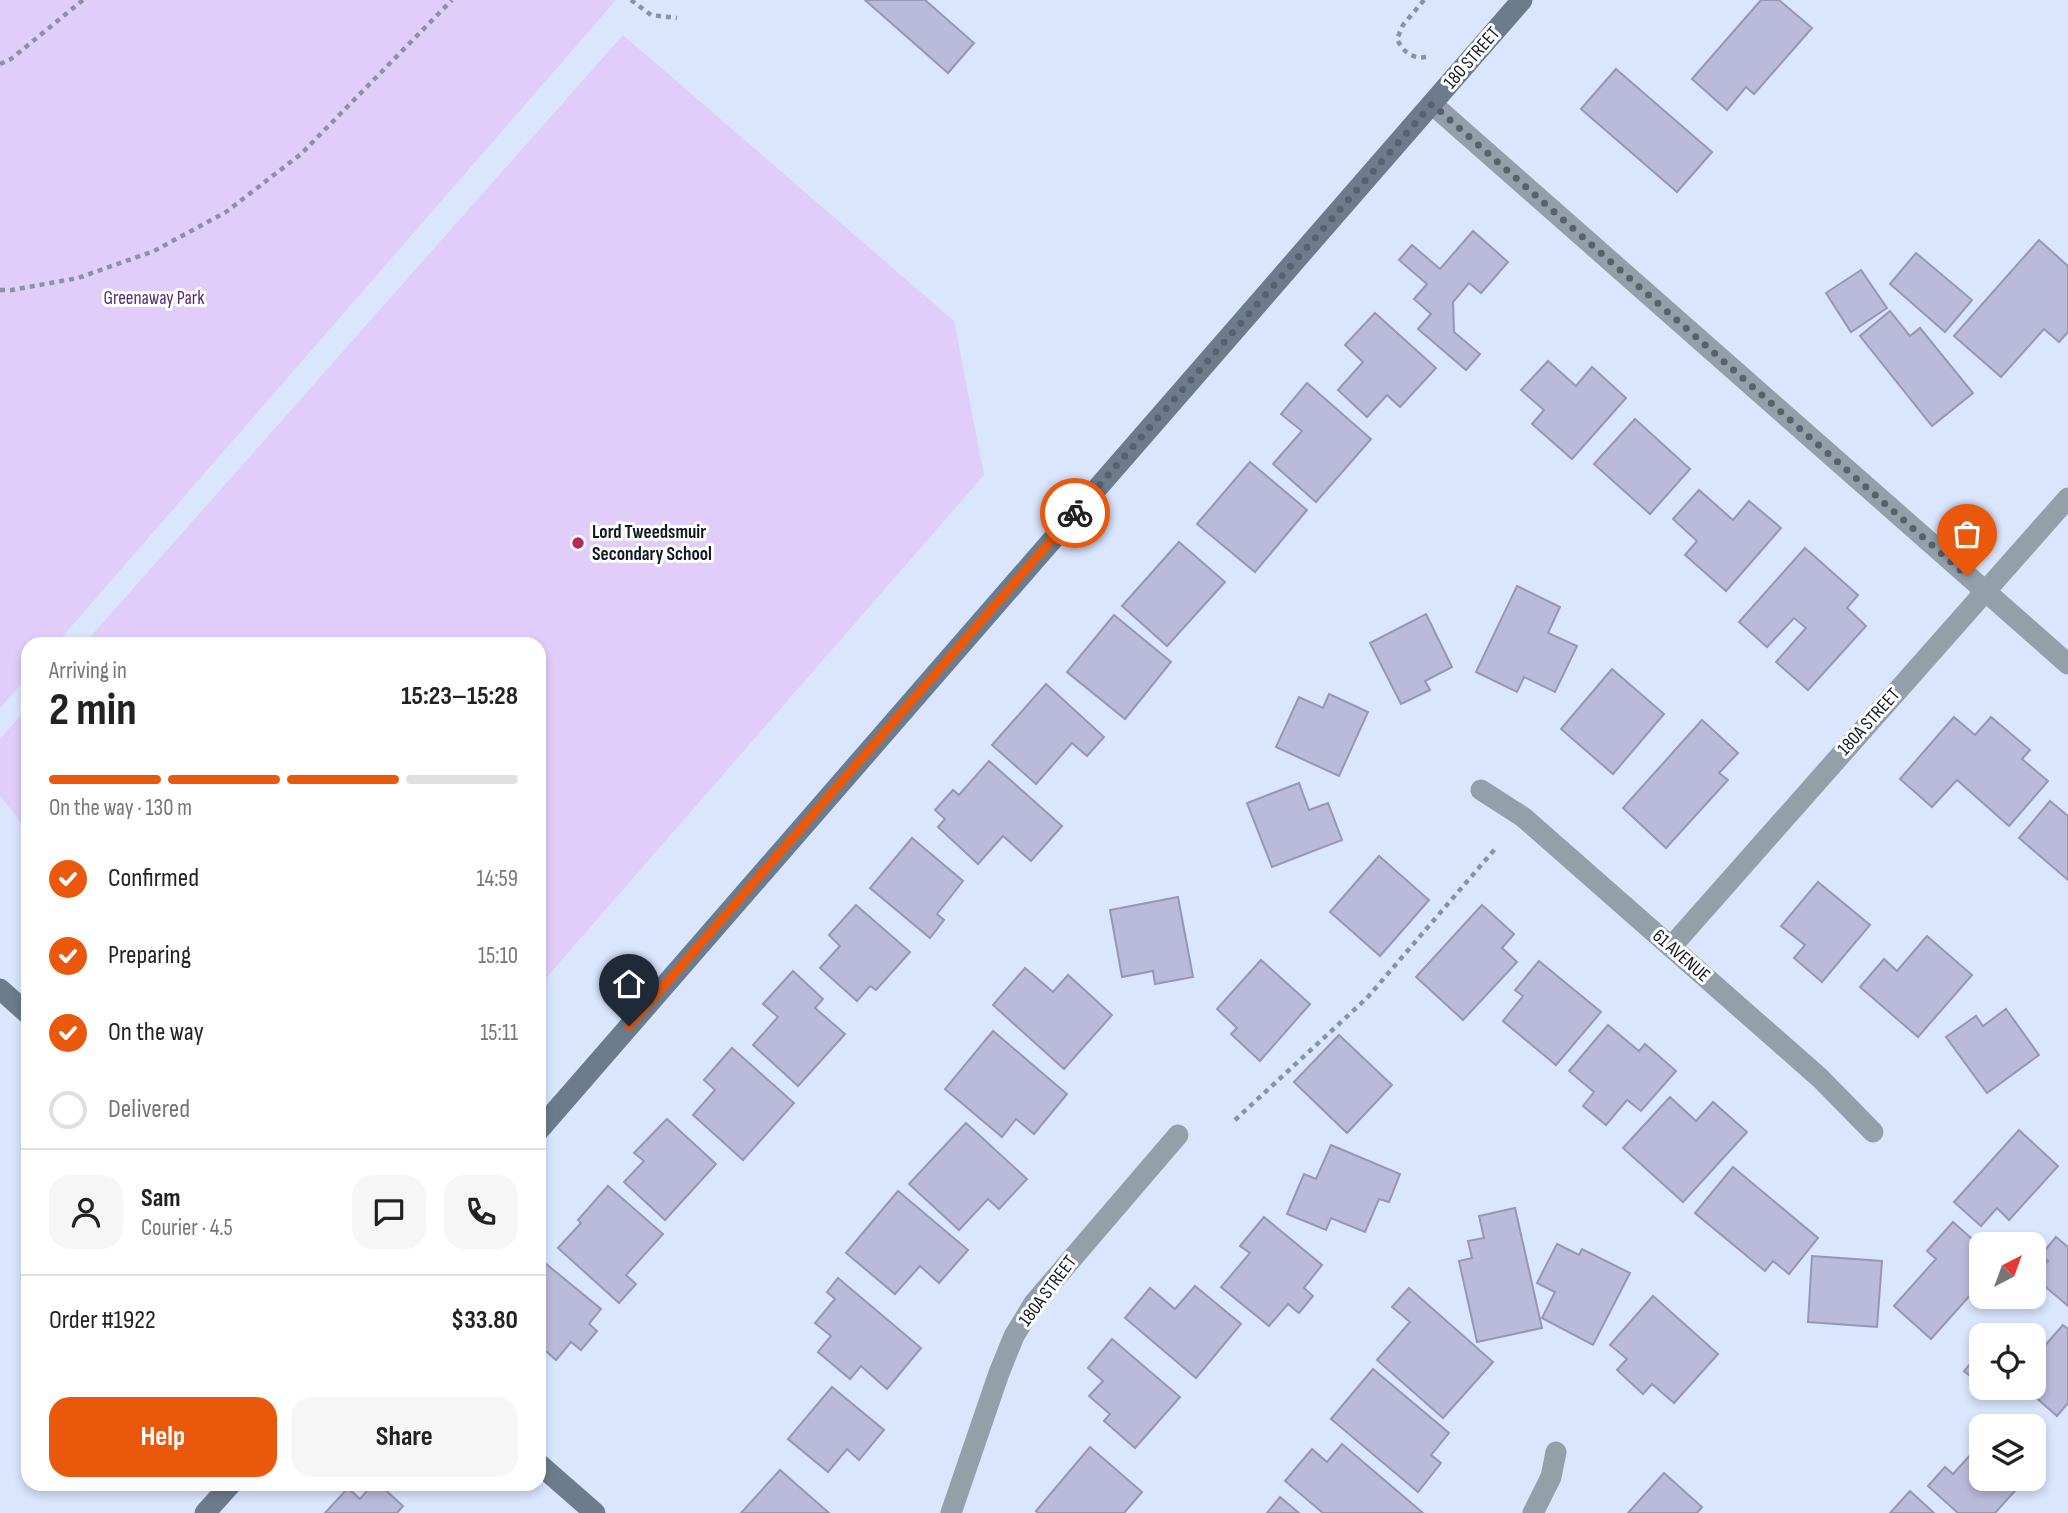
<!DOCTYPE html>
<html lang="en">
<head>
<meta charset="utf-8">
<style>
	:root { --surface:#fff; --page:#f6f6f6; --text:#222; --muted:#767676; --line:#e0e0e0; --accent:#ea580c }
	body { margin:0; font-family:"Sofia Sans Condensed",sans-serif; background:var(--page); color:var(--text); height:100vh; display:flex; flex-direction:column; font-size:26px; white-space:nowrap }
	* { box-sizing:border-box; margin:0 }
	p { font-size:23px; color:var(--muted) }
	.icon { flex:none; width:38px; height:38px; fill:none; stroke:currentColor; stroke-width:2; stroke-linecap:round; stroke-linejoin:round }
	.map { position:relative; flex:1; overflow:hidden }
	.details { position:absolute; left:21px; top:637px; width:525px; height:854px; display:flex; flex-direction:column; background:var(--surface); border-radius:21px; box-shadow:0 4px 10px #0003 }
	.details>* { flex:none }
	.needle { width:46px; rotate:41deg }
	.buttons { position:absolute; left:1969px; top:1232px; display:grid; gap:14px }
	.buttons a { display:grid; place-items:center; width:77px; height:77px; border-radius:14px; background:var(--surface); box-shadow:0 4px 10px #0003; font-size:35px }
	.pin { position:absolute; display:grid; place-items:center; width:60px; height:60px; color:#fff; margin:-72px -30px; border-radius:50% 50% 50% 0; rotate:-45deg; box-shadow:0 0 7px #0007 }
	.pin .icon { rotate:45deg }
	.courier { position:absolute; display:grid; place-items:center; width:70px; height:70px; margin:-35px; border:5px solid #ea580c; border-radius:50%; background:#fff; color:#222; box-shadow:0 2px 9px #0007 }
	.headline em { font-style:normal; font-weight:700 }
	.headline div { display:flex; flex-direction:column-reverse }
	.headline { display:flex; align-items:center; justify-content:space-between; height:119px; padding:0 28px }
	h1 { font-size:46px; font-weight:700; line-height:52px }
	.bar { display:grid; grid-template-columns:repeat(4,1fr); gap:10px 7px; align-content:center; height:84px; padding:0 28px }
	.bar i { height:9px; border-radius:5px; background:var(--line) }
	.bar .active { background:var(--accent) }
	.bar p { grid-column:span 4 }
	.line { display:flex; align-items:center; gap:18px; padding:0 28px; border-top:2px solid var(--line) }
	.line div { flex:1 }
	.round { display:grid; place-items:center; flex:none; width:74px; height:74px; border-radius:21px; background:var(--page) }
	ol { padding:0 28px; list-style:none }
	li { display:flex; align-items:center; gap:21px; height:77px }
	li p { margin-inline-start:auto }
	li .icon { padding:7px; border-radius:50%; background:var(--accent); color:#fff; stroke-width:4 }
	li:last-child { color:var(--muted) }
	li i { width:38px; height:38px; border:4px solid var(--line); border-radius:50% }
	.button { display:flex; gap:14px; margin-top:auto; padding:14px 28px }
	.button a { flex:1; height:80px; border-radius:21px; background:var(--accent); color:#fff; font-size:28px; font-weight:700; line-height:80px; text-align:center }
	.button a+a { background:var(--page); color:var(--text) }
	.map>svg:first-child { display:block }
</style>
</head>
<body>
<div class="map">
<svg width="2068" height="1513" viewBox="0 0 2068 1513">
	<rect width="100%" height="100%" fill="#dae5fe"/>
	<g fill="#e1cdf9">
		<path d="M0,0h616l-560,644h-28v32l-28,32z"/>
		<path d="M623,35l331,286 30,154 -445,511v-342h-455z"/>
		<path d="M28,707v126l-28,-38v-56z"/>
	</g>
	<g fill="#babada" stroke="#9796b5" stroke-width="2">
		<path d="M865,0h60l49,43 -26,30z"/>
		<path d="M1761,0h18l33,28 -58,66 -8,-7 -19,23 -35,-31z"/>
		<path d="M1616,69l96,83 -35,40 -96,-83z"/>
		<path d="M1473,231l35,31 -27,31 -12,-10 -16,19 1,30 26,22 -14,16 -48,-41 13,-15 -17,-15 13,-15 -28,-24 13,-15 28,24z"/>
		<path d="M2039,240l29,26v66l-9,10 -15,-13 -43,48 -47,-41z"/>
		<path d="M1916,253l56,47 -27,32 -55,-48z"/>
		<path d="M1861,270l26,38 -36,24 -25,-39z"/>
		<path d="M1890,311l20,25 10,-8 53,65 -41,33 -72,-90z"/>
		<path d="M1375,313l61,55 -36,39 -13,-12 -20,22 -29,-27 25,-28 -18,-17z"/>
		<path d="M1548,361l28,25 16,-19 34,31 -54,61 -40,-35 12,-14 -23,-20z"/>
		<path d="M1307,383l64,56 -55,63 -43,-38 29,-33 -21,-17z"/>
		<path d="M1635,419l55,50 -40,45 -56,-50z"/>
		<path d="M1250,462l57,48 -52,62 -58,-48z"/>
		<path d="M1699,490l34,30 16,-19 32,27 -55,63 -41,-36 12,-14 -24,-22z"/>
		<path d="M1179,542l46,40 -58,64 -45,-40z"/>
		<path d="M1805,548l53,47 -11,13 19,18 -58,64 -32,-28 30,-34 -12,-10 -27,29 -28,-25z"/>
		<path d="M1517,586l43,21 -12,26 29,13 -22,46 -31,-15 -7,15 -41,-20z"/>
		<path d="M1426,614l26,53 -27,14 5,9 -29,14 -31,-61z"/>
		<path d="M1114,615l57,47 -46,57 -58,-47z"/>
		<path d="M1612,669l52,45 -51,60 -52,-45z"/>
		<path d="M1046,684l58,53 -17,19 -15,-13 -36,41 -44,-39z"/>
		<path d="M1329,694l39,18 -29,64 -63,-29 23,-50 24,11z"/>
		<path d="M1954,717l21,18 16,-18 39,33 -8,9 26,22 -39,45 -52,-46 -25,27 -32,-28z"/>
		<path d="M1702,720l36,33 -19,20 9,7 -62,68 -43,-40z"/>
		<path d="M989,761l73,65 -31,35 -28,-25 -25,28 -40,-37 7,-8 -10,-9 18,-20 6,5z"/>
		<path d="M1299,783l10,27 19,-7 14,37 -70,27 -25,-64z"/>
		<path d="M2050,801l18,15v64l-49,-42z"/>
		<path d="M912,838l51,43 -26,33 7,6 -14,18 -60,-50z"/>
		<path d="M1379,856l50,44 -49,56 -50,-44z"/>
		<path d="M1818,882l52,43 -48,57 -28,-24 11,-13 -24,-19z"/>
		<path d="M1178,897l15,80 -38,7 -2,-13 -31,6 -12,-67z"/>
		<path d="M856,905l54,47 -34,38 -6,-4 -13,15 -37,-33 20,-22 -11,-11z"/>
		<path d="M1482,905l32,29 -12,14 15,14 -54,58 -47,-43z"/>
		<path d="M1927,936l45,39 -54,62 -58,-50 24,-28 13,12z"/>
		<path d="M1261,960l49,44 -50,57 -29,-27 6,-6 -20,-19z"/>
		<path d="M1539,961l62,51 -45,53 -53,-44 20,-25 -8,-6z"/>
		<path d="M1025,968l28,24 15,-17 44,40 -48,54 -71,-64z"/>
		<path d="M793,971l30,28 -8,9 30,26 -47,52 -45,-41 25,-28 -15,-13z"/>
		<path d="M2006,1009l33,46 -52,38 -41,-56 30,-21 7,10z"/>
		<path d="M1608,1025l31,26 6,-7 31,27 -35,40 -14,-11 -21,25 -23,-19 11,-14 -25,-21z"/>
		<path d="M993,1031l74,63 -33,40 -18,-15 -14,18 -57,-48z"/>
		<path d="M1339,1035l53,50 -45,48 -53,-51z"/>
		<path d="M732,1048l62,55 -51,57 -50,-45 22,-25 -11,-10z"/>
		<path d="M1670,1097l26,24 17,-19 34,30 -64,70 -60,-54z"/>
		<path d="M667,1119l49,45 -51,56 -41,-38 20,-21 -10,-8z"/>
		<path d="M966,1123l61,56 -28,30 -11,-10 -29,31 -50,-46z"/>
		<path d="M2019,1130l39,36 -49,54 -12,-12 -16,18 -27,-24z"/>
		<path d="M1331,1145l69,29 -11,28 -10,-3 -14,33 -34,-14 -5,12 -39,-16 17,-40 12,5z"/>
		<path d="M1733,1167l85,71 -29,36 -16,-13 -8,10 -70,-58z"/>
		<path d="M608,1186l55,48 -37,41 10,9 -17,19 -61,-55 23,-25 -3,-3z"/>
		<path d="M898,1191l70,59 -29,33 -19,-17 -25,28 -49,-41z"/>
		<path d="M1515,1208l27,120 -65,14 -18,-81 13,-3 -4,-17 16,-3 -5,-22z"/>
		<path d="M1264,1217l58,48 -18,23 9,8 -14,17 -11,-9 -19,22 -48,-39 29,-34 -10,-7z"/>
		<path d="M1953,1222l28,25v8l-9,10 9,9v9l-50,56 -37,-33 42,-47 -9,-8z"/>
		<path d="M2056,1237l12,10v59l-34,-29 14,-16 -7,-6z"/>
		<path d="M1557,1244l22,11 3,-6 48,24 -37,72 -51,-27 13,-26 -18,-9z"/>
		<path d="M1812,1256l70,5 -5,66 -69,-5z"/>
		<path d="M545,1263l56,46 -12,15 8,7 -16,19 -10,-8 -15,18 -17,-15v-74z"/>
		<path d="M838,1278l83,70 -34,41 -26,-23 -11,13 -32,-27 13,-16 -16,-13 20,-24 -8,-7z"/>
		<path d="M1195,1286l46,38 -45,54 -71,-60 25,-30 25,21z"/>
		<path d="M1409,1288l84,74 -50,56 -66,-58 33,-38 -18,-15z"/>
		<path d="M1653,1296l65,58 -44,49 -22,-19 -9,10 -26,-24 10,-11 -17,-14z"/>
		<path d="M2063,1325l5,4v74l-11,13 -32,-28h9v-30z"/>
		<path d="M1112,1339l68,58 -45,51 -31,-27 6,-7 -21,-18 14,-15 -15,-13z"/>
		<path d="M1981,1351v34l-17,-14z"/>
		<path d="M1373,1369l76,64 -18,22 10,8 -23,29 -87,-73z"/>
		<path d="M832,1387l52,43 -25,30 -12,-11 -19,23 -40,-33z"/>
		<path d="M1981,1443v36h38l4,3 -28,31h-37l-30,-27 17,-19 8,7z"/>
		<path d="M1342,1444l81,69h-100l-38,-32 27,-32 15,13z"/>
		<path d="M1090,1447l52,45 -18,21h-86l-2,-2z"/>
		<path d="M780,1470l49,43h-88z"/>
		<path d="M1664,1473l38,34 -5,6h-69z"/>
		<path d="M373,1484h6l24,22 -6,7h-72l23,-25 12,11z"/>
		<path d="M1910,1491l24,22h-44z"/>
		<path d="M1280,1497l19,16h-32z"/>
	</g>
	<g fill="none" stroke-linecap="round" stroke-linejoin="round">
		<g stroke="#8a93a6" stroke-width="4.5" stroke-dasharray="5 5" stroke-linecap="butt">
			<path d="M631,0l20,15 26,3"/>
			<path d="M1424,0l-21,25 -6,14c6,13 17,22 32,17"/>
			<path d="M0,64l11,-5 72,-59"/>
			<path d="M0,290h12l66,-12 76,-27 72,-39 75,-58 151,-154"/>
			<path d="M1235,1120l132,-122 128,-149"/>
		</g>
		<g stroke="#939fa9" stroke-width="21">
			<path d="M1432,104l636,560"/>
			<path d="M1481,790l42,27 297,261 53,54"/>
			<path d="M1671,947l397,-449"/>
			<path d="M951,1513l48,-140 15,-37 20,-33 144,-168"/>
			<path d="M1533,1513l18,-36 5,-25"/>
		</g>
		<g stroke="#6c7c8c" stroke-width="21">
			<path d="M0,989l28,25"/>
			<path d="M539,1130l983,-1130"/>
			<path d="M539,1464l56,49"/>
			<path d="M205,1513l26,-29"/>
		</g>
	</g>
	<g fill="none" stroke-linecap="round" stroke-linejoin="round">
		<path stroke="#596070" stroke-width="7" stroke-dasharray="0 12.6" d="M1075,513l357,-409 535,472"/>
		<path stroke="#ea580c" stroke-width="9" d="M629,1026l446,-513"/>
	</g>
	<circle fill="#b7295a" stroke="#fff" stroke-width="2.5" cx="578" cy="543" r="7"/>
	<g text-anchor="middle" dominant-baseline="central" stroke-width="6" stroke-linejoin="round" paint-order="stroke">
		<g font-size="19" fill="#131823" stroke="#fff">
			<text transform="translate(1472 58) rotate(-49)">180 STREET</text>
			<text transform="translate(1869 722) rotate(-48)">180A STREET</text>
			<text transform="translate(1681 956) rotate(41)">61 AVENUE</text>
			<text transform="translate(1048 1291) rotate(-53)">180A STREET</text>
		</g>
		<g font-size="19" fill="#532b77" stroke="#fff">
			<text x="154" y="298">Greenaway Park</text>
		</g>
		<g font-size="19" font-weight="bold" fill="#131823" stroke="#fff" text-anchor="start">
			<text x="592" y="532">Lord Tweedsmuir<tspan x="592" dy="22">Secondary School</tspan></text>
		</g>
	</g>
</svg>
<div class="buttons">
<a><svg class="needle" viewBox="-14 -14 28 28"><path d="M0-13l5 13h-10z" fill="#e53935"/><path d="M0 13l5-13h-10z" fill="#767676"/></svg></a>
<a><svg class="icon" aria-label="locate" viewBox="0 0 24 24"><circle cx="12" cy="12" r="6"/><path d="M12 2v4M12 18v4M2 12h4M18 12h4"/></svg></a>
<a><svg class="icon" aria-label="layers" viewBox="0 0 24 24"><path d="M12 4l9 5-9 5-9-5zM3 14l9 5 9-5"/></svg></a>
</div>
<div class="pin" style="left:1967px;top:576px;background:#ea580c"><svg class="icon" aria-label="bag" viewBox="0 0 24 24"><path d="M5 8h14l-1 12H6zM9 8a3 3 0 0 1 6 0"/></svg></div>
<div class="pin" style="left:629px;top:1026px;background:#1f2937"><svg class="icon" aria-label="home" viewBox="0 0 24 24"><path d="M3 11l9-7 9 7M6 9v11h12V9"/></svg></div>
<div class="courier" style="left:1075px;top:513px"><svg class="icon" aria-label="bike" viewBox="0 0 24 24"><circle cx="6" cy="16" r="4"/><circle cx="18" cy="16" r="4"/><path d="M6 16l4-8h5l3 8M10 8l3 8H6M13 5h3"/></svg></div>
<section class="details">
<div class="headline"><div><h1>2 min</h1><p>Arriving in</p></div><em>15:23–15:28</em></div>
<div class="bar"><i class="active"></i><i class="active"></i><i class="active"></i><i></i><p>On the way · 130 m</p></div>
<ol>
<li><svg class="icon" aria-label="check" viewBox="0 0 24 24"><path d="M5 12l5 5 9-10"/></svg>Confirmed<p>14:59</p></li>
<li><svg class="icon" aria-label="check" viewBox="0 0 24 24"><path d="M5 12l5 5 9-10"/></svg>Preparing<p>15:10</p></li>
<li><svg class="icon" aria-label="check" viewBox="0 0 24 24"><path d="M5 12l5 5 9-10"/></svg>On the way<p>15:11</p></li>
<li><i></i>Delivered</li>
</ol>
<div class="line" style="height:126px"><a class="round"><svg class="icon" aria-label="person" viewBox="0 0 24 24"><circle cx="12" cy="8" r="4"/><path d="M4 21q1-7 8-7t8 7"/></svg></a><div><b>Sam</b><p>Courier · 4.5</p></div><a class="round"><svg class="icon" aria-label="chat" viewBox="0 0 24 24"><path d="M4 5h16v11H9l-5 4z"/></svg></a><a class="round"><svg class="icon" aria-label="phone" viewBox="0 0 24 24"><path d="M5 4h4l2 5-3 2q2 4 5 5l2-3 5 2v4C11 20 4 13 5 4z"/></svg></a></div>
<div class="line" style="height:91px"><div>Order #1922</div><b>$33.80</b></div>
<div class="button"><a>Help</a><a>Share</a></div>
</section>
</div>
</body>
</html>
